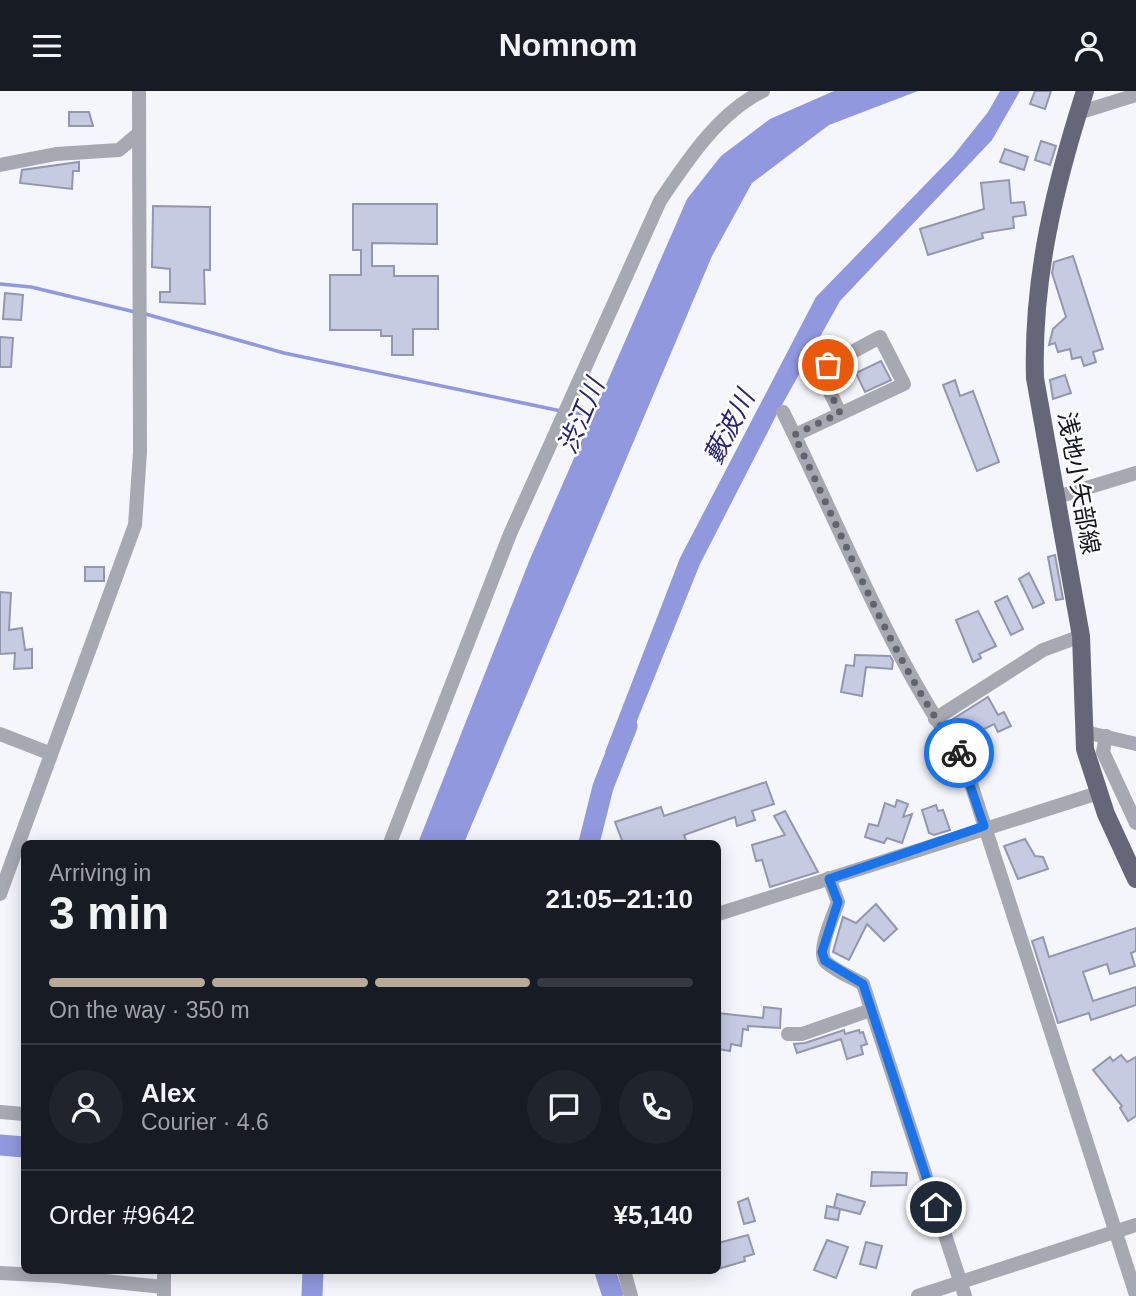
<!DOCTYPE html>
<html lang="en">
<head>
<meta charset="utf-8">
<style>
	:root { --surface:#171b24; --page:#20242c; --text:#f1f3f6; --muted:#9ea1a6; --line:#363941; --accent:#b8aa99 }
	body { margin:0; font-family:Helvetica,"Noto Sans JP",sans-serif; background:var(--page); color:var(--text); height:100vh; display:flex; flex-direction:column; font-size:26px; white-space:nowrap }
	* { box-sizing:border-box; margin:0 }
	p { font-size:23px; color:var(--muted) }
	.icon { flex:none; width:38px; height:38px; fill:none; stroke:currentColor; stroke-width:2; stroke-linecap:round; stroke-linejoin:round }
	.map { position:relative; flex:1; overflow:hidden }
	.details { position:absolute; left:21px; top:749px; width:700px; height:434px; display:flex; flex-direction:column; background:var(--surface); border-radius:10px; box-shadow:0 4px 18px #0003 }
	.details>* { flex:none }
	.pin { position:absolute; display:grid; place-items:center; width:60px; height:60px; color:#fff; margin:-30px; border:4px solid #fff; border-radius:50%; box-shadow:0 2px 7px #0007 }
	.courier { position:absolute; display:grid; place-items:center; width:70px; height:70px; margin:-35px; border:5px solid #1a73e8; border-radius:50%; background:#fff; color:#222; box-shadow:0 2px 9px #0007 }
	.headline em { font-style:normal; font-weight:700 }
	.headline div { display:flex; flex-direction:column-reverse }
	.headline { display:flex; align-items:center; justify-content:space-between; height:119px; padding:0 28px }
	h1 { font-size:46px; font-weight:700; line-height:52px }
	.bar { display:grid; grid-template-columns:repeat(4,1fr); gap:10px 7px; align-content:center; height:84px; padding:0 28px }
	.bar i { height:9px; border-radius:5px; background:var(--line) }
	.bar .current { background:var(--accent) }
	.bar p { grid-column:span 4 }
	.line { display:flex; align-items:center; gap:18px; padding:0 28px; border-top:2px solid var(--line) }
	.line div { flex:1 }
	.round { display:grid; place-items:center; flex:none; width:74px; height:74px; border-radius:37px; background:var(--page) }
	header { display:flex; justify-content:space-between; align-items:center; height:91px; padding:0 28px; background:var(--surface); font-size:32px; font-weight:700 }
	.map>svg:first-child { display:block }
</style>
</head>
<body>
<header><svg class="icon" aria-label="menu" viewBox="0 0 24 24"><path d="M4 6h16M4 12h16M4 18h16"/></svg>Nomnom<svg class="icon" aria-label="person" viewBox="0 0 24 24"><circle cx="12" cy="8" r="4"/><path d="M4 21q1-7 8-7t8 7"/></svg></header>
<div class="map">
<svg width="1136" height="1205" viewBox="0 0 1136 1205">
	<rect width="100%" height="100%" fill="#f5f6fb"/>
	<g fill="#9198de">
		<path d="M834,0h84l-89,34 -77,58 -40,73 -248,587h-46l112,-284 157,-360 34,-43 49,-37z"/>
		<path d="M1000,0h20l-28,49 -152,161 -62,111 -78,152 -76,189 -19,-1 75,-194 136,-261 137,-141 35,-44z"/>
	</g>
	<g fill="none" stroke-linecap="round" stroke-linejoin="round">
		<g stroke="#9198de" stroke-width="3.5">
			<path d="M0,193l31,3 104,25"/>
			<path d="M142,222l142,40 277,58"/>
			<path d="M568,321l27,3"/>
		</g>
		<g stroke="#9198de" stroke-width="21">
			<path d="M589,752l14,-56 24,-61"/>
			<path d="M0,1054l24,2"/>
			<path d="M605,1180l8,25"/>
			<path d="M312,1205l1,-25"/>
		</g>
	</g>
	<g fill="#c7cbe2" stroke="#9397ad" stroke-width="2">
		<path d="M1035,0h16l-6,18 -15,-5z"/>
		<path d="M69,21h20l4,14h-24z"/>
		<path d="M1041,50l15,5 -6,19 -15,-5z"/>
		<path d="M1005,58l23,8 -4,13 -24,-8z"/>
		<path d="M79,71v9h-6l-1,18 -52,-6 2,-13z"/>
		<path d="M1009,89l2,23 13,-1 2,13 -13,2 1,11 -32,5 1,5 -55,17 -8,-26 64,-20 -3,-26z"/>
		<path d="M353,113h84v40l-65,-1v23h22v10h44v53h-25v26h-21v-19h-11v-6h-51v-55h31v-25h-8z"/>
		<path d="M153,115l57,1v63h-6l1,34 -45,-2v-10h10v-23l-18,-2z"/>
		<path d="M1073,165l30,93 -10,3 3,10 -12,4 -3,-9 -9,2 -2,-10 -12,3 -3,-9 -6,2 4,-16 13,-12 -14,-44 2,-11z"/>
		<path d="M5,202l18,2 -2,25 -18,-1z"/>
		<path d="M0,246l13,1 -2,29h-11z"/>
		<path d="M881,270l10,19 -26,12 -9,-19z"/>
		<path d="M1065,284l6,18 -18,6 -3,-19z"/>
		<path d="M955,289l5,16 13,-5 26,71 -22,9 -34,-86z"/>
		<path d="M1055,464l8,44 -7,1 -8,-43z"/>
		<rect x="85" y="476" width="19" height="14"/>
		<path d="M1029,482l15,30 -11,5 -14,-29z"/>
		<path d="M0,501l11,1 -2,37 13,-2 3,22 7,-1v19l-18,1 1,-16 -15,1z"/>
		<path d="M1007,505l16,33 -12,6 -16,-33z"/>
		<path d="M978,520l18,35 -17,8 2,4 -8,4 -17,-42z"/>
		<path d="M855,564l35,1 3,5 -1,8 -26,-2 -4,29 -21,-4 5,-27 8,1z"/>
		<path d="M988,606l10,18 6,-3 7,14 -13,6 -4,-8 -28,14 -13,-19z"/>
		<path d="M766,691l8,22 -22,7 3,9 -18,6 -2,-9 -51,18 3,8h-64l-8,-21 46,-15 3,9z"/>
		<path d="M897,709l11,4 -5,13 9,-3 -10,29 -15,-5 -3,5 -19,-6 4,-13 9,2 7,-23 10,4z"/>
		<path d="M936,714l2,6 5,-1 7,20 -16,5 -5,-2 -7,-23z"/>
		<path d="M785,720l33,61 -48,15 -8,-27 -6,1 -4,-16 33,-10 -11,-19z"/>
		<path d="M1025,748l10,17 8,1 5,12 -30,10 -14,-33z"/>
		<path d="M876,813l21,25 -13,12 -17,-17 -18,36 -16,-8 10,-35 13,6z"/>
		<path d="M1136,837v23l-5,2 4,13 -25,8 -3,-10 -24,8 10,29 43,-14v18l-45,15 -2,-7 -31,10 -26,-82 11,-4 6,20z"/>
		<path d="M764,916l17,2 -1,19 -32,-2v4l-5,-1 -2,17 -10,-2 -1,7 -12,-2 2,-23 -2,-1v-12l45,5z"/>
		<path d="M844,939l1,4 14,-4 1,3 3,-1 4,12 -6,2 2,8 -16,5 -6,-20 -44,14 -3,-9 11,-1z"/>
		<path d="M1121,964l6,7 9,-5v59l-8,5 -8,-13 2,-2 -29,-36 17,-13 3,4z"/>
		<path d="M872,1081l35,1 -1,12 -35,1z"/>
		<path d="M837,1103l28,8 -5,12 -20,-5 -2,11 -13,-2 2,-12 13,3 -6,-2z"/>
		<path d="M748,1107l7,23 -11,3 -6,-22z"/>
		<path d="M748,1144l6,19 -10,3 1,4 -27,8v-26z"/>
		<path d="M827,1149l21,7 -12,31 -22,-8z"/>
		<path d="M866,1151l16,4 -6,22 -16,-4z"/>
	</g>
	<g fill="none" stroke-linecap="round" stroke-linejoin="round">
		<g stroke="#a6a8b2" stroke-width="14">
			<path d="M1078,22l58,-18"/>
			<path d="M0,74l56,-11 63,-4 20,-17"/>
			<path d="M783,321c58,116 105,241 180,347l173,536"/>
			<path d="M795,344l109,-51 -24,-47 -52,28 -3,17 15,31"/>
			<path d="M1057,406l79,-24"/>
			<path d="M935,628l108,-69 38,-14"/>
			<path d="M1085,641l51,12"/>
			<path d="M0,643l49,19"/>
			<path d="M1106,645l-3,16 33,71"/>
			<path d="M390,752l120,-309 150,-333c27,-40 58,-88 103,-110"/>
			<path d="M829,787l9,24c-4,12 -21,48 -13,59 8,9 28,17 38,23l102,312"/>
			<path d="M0,803l135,-369 5,-73 -1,-361"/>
			<path d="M718,823l380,-121"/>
			<path d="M788,943h14l69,-24"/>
			<path d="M0,1021l24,2"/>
			<path d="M624,1180l7,25"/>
			<path d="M0,1182l57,3 106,11"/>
			<path d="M164,1204v-24"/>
			<path d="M918,1205l218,-71"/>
		</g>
		<path stroke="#656779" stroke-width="18" d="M1085,0c-30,94 -53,187 -50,287l46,258 4,113 21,65 30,65"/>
	</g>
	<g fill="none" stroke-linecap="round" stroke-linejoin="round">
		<path stroke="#63646b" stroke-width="7" stroke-dasharray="0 12.6" d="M828,274l-3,17 15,31 -46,22c51,105 97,222 165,318"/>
		<path stroke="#1a73e8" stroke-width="9" d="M936,1116l-73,-223 -38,-23 -3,-9 16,-50 -9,-23 155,-53 -25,-73"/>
	</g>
	<g text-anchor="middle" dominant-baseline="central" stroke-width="5" stroke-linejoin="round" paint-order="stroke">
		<g font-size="24" fill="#14151e" stroke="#fff">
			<text transform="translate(1079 392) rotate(80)">浅地小矢部線</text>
		</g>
		<g font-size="26" font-style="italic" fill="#282273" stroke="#fff">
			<text transform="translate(581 325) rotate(-67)">渋江川</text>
			<text transform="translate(729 336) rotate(-63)">藪波川</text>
		</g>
	</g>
</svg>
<div class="pin" style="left:828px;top:274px;background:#ea580c"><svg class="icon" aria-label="bag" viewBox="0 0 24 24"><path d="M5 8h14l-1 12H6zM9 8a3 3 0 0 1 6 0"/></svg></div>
<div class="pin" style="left:936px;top:1116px;background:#1f2937"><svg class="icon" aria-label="home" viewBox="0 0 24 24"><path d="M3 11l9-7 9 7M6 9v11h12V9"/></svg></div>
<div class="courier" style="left:959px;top:662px"><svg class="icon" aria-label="bike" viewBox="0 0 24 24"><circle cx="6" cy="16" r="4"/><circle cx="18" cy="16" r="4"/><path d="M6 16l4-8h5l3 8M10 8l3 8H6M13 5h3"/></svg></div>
<section class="details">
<div class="headline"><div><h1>3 min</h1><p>Arriving in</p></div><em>21:05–21:10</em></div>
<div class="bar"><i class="current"></i><i class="current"></i><i class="current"></i><i></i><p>On the way · 350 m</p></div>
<div class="line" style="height:126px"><a class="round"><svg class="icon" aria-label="person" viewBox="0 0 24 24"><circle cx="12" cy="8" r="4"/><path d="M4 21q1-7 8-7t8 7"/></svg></a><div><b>Alex</b><p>Courier · 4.6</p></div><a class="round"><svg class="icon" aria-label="chat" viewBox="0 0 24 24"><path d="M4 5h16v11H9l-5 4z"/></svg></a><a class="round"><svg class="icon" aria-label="phone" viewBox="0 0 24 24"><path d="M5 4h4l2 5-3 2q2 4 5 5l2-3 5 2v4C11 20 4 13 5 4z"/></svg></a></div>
<div class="line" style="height:91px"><div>Order #9642</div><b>¥5,140</b></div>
</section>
</div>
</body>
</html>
